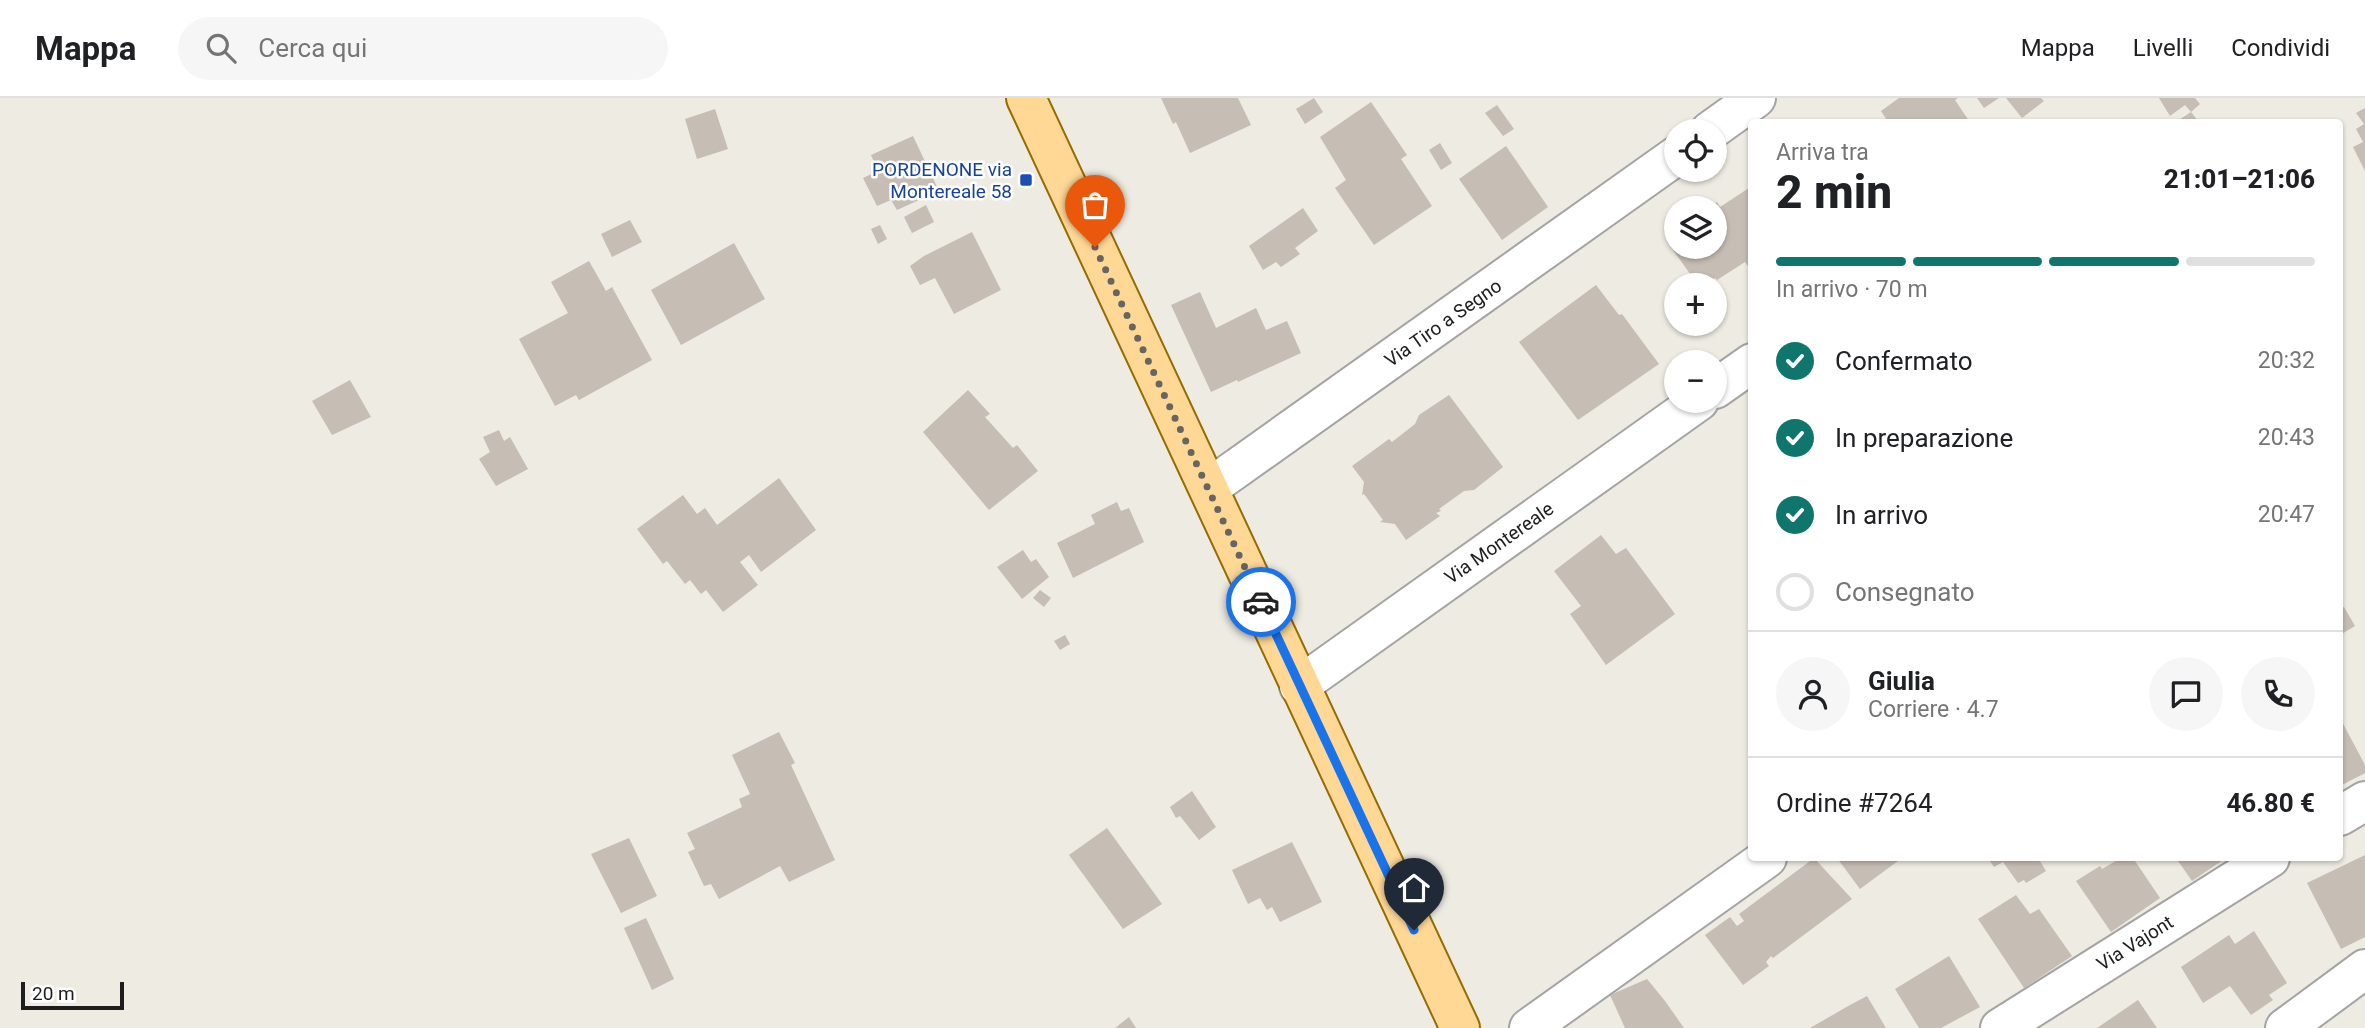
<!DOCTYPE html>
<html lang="it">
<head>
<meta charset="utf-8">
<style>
	:root { --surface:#fff; --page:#f6f6f6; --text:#202124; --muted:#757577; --line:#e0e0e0; --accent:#0f766e }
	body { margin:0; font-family:Roboto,sans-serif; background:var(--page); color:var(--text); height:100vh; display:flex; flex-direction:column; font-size:26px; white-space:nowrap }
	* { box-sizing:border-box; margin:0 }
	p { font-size:23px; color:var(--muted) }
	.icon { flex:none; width:38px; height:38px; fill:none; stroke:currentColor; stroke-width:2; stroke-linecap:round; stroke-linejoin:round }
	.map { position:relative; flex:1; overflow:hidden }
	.drawer { position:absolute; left:1748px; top:21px; width:595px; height:742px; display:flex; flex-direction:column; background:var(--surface); border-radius:7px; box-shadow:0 2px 5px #0004 }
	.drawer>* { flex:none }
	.controls { position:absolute; left:1664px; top:21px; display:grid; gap:14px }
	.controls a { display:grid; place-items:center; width:63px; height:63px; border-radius:50%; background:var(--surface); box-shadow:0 2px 5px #0004; font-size:35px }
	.scale { position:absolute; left:21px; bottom:18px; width:103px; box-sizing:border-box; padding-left:7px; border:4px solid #1d1d1d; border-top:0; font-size:19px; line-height:24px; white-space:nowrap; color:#1d1d1d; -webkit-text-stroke:5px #fff; paint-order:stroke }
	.pin { position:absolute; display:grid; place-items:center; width:60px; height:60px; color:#fff; margin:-72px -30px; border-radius:50% 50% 50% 0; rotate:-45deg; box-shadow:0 0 7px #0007 }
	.pin .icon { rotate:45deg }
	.courier { position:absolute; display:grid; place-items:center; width:70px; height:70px; margin:-35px; border:5px solid #1a73e8; border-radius:50%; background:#fff; color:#222; box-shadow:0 2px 9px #0007 }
	.head em { font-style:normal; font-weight:800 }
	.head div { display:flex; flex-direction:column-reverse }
	.head { display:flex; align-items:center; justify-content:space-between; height:119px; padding:0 28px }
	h1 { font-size:46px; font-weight:800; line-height:52px }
	.bar { display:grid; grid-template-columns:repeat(4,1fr); gap:10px 7px; align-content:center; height:84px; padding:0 28px }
	.bar i { height:9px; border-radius:5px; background:var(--line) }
	.bar .active { background:var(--accent) }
	.bar p { grid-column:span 4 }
	.line { display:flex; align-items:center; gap:18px; padding:0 28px; border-top:2px solid var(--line) }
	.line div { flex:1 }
	.round { display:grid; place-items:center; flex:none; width:74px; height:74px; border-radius:37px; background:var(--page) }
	ol { padding:0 28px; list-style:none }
	li { display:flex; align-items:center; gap:21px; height:77px }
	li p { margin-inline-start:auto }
	li .icon { padding:7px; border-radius:50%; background:var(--accent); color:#fff; stroke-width:4 }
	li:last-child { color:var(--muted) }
	li i { width:38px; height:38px; border:4px solid var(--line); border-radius:50% }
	header { display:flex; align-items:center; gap:42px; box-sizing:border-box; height:98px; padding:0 35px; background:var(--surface); border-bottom:2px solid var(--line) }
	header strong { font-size:33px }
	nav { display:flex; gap:38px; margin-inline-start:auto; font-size:24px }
	.search { width:490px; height:63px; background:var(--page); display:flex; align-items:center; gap:18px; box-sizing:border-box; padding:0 24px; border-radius:38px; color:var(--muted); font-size:26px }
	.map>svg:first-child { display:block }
</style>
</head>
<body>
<header>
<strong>Mappa</strong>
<div class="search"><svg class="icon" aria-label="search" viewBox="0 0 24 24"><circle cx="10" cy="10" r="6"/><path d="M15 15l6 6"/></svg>Cerca qui</div>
<nav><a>Mappa</a><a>Livelli</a><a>Condividi</a></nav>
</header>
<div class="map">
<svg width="2365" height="930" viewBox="0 0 2365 930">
	<rect width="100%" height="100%" fill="#eeebe2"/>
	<g fill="#c6bdb5">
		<path d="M1161,0h77l13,27 -61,28 -14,-31 -3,2z"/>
		<path d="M1314,0l9,14 -18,12 -9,-15z"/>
		<path d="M1899,0h59l-3,2 14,21 -3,1h-78l-7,-11z"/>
		<path d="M1977,0h22l-15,10z"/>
		<path d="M2006,0h35l3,3 -22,17z"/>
		<path d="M2159,0h36l5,6 -9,8 -6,-7 -15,11z"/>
		<path d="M1371,4l36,53 -6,4 31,47 -58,39 -39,-57 11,-8 -26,-43z"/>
		<path d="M1497,7l17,24 -11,7 -18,-23z"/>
		<path d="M2365,10v63l-12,-24 10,-5 -7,-13 8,-5 -8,-11z"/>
		<path d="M715,11l13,40 -31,10 -12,-40z"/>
		<path d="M2191,14l8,10h-23z"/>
		<path d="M913,38l26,55 -42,19 -6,-10 -14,6 -14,-28 15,-7 -7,-16z"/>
		<path d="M1440,45l12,20 -11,7 -12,-20z"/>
		<path d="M1506,48l42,61 -46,33 -43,-61z"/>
		<path d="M1752,88v85l-7,-9 -28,18 -2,-2 -13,7h-4l-30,-42 8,-5v9h39v-39h-7l9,-6 3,5z"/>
		<path d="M926,107l8,17 -22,11 -8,-16z"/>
		<path d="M1303,110l15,23 -23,17 5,6 -19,13 -5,-5 -13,8 -14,-24z"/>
		<path d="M630,122l12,22 -30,15 -11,-23z"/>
		<path d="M880,127l7,14 -9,5 -7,-15z"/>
		<path d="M972,134l29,58 -47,24 -19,-36 -15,7 -10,-19 14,-10z"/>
		<path d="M734,145l31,56 -84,46 -30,-55z"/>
		<path d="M589,163l17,30 6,-4 40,73 -73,40 -3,-5 -21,11 -36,-67 49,-26 -17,-31z"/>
		<path d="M1596,187l23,30 3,-1 37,50 -81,56 -59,-78z"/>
		<path d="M1200,194l16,36 40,-20 10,22 21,-9 14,32 -63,29 -1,-2 -26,12 -40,-87z"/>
		<path d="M350,282l21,37 -39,18 -20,-34z"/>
		<path d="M968,292l22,24 -5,3 28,31 4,-3 21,26 -49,39 -66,-78z"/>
		<path d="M1449,297l54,72 -29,23 -10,1 -25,18 2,2 -5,2 4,3 -34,24 -11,-16 -15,-2 3,-2 -19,-26 -2,1 2,-13 -12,-16 37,-27 3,3 23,-18 4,-9z"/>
		<path d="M499,332l5,11 6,-4 18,32 -32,17 -17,-27 11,-7 -7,-15z"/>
		<path d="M779,380l37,52 -55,42 -12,-17 -9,7 18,23 -35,27 -17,-22 -5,4 -11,-14 -5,4 -18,-23 -4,3 -26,-35 46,-34 14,19 8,-6 12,17z"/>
		<path d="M1117,404l4,9 8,-3 15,34 -71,36 -16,-35 38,-19 -4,-9z"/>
		<path d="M1601,437l15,19 10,-6 49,66 -69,51 -36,-51 11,-8 -27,-35z"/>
		<path d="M1023,452l8,12 5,-3 13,18 -27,22 -25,-32z"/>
		<path d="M1040,492l11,8 -7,9 -11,-9z"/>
		<path d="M2344,509l11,19 -15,9v-26z"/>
		<path d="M1065,537l5,9 -10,6 -6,-9z"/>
		<path d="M2340,620l25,47v8l-25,13z"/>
		<path d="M779,634l16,31 -4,2 44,95 -46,22 -9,-16 -61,33 -8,-15 -7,2 -16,-34 7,-3 -8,-16 55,-26 -3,-8 11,-5 -18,-39z"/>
		<path d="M1192,693l24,36 -17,13 -19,-24 -4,2 -6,-11z"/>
		<path d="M1107,730l55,76 -39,25 -54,-74z"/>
		<path d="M629,740l28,58 -36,17 -30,-59z"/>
		<path d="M1292,744l30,60 -42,20 -8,-15 -5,3 -7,-12 -12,6 -16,-34z"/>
		<path d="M2365,757v82l-24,12 -34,-66z"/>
		<path d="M1814,760l38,41 -79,59 -2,-2 -5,6 3,4 -26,19 -38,-50 25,-18 7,9 7,-5 -5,-7z"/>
		<path d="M1837,760h65l-42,31z"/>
		<path d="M1988,760h50l8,13 -20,12 -2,-3 -6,3 -15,-21 -9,5z"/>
		<path d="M2121,760h12l27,40 -49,34 -35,-51 24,-15 2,3z"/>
		<path d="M2176,760h50l-34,23z"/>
		<path d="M2016,797l14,19 9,-5 33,47 -48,32 -46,-69z"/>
		<path d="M646,820l28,61 -22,11 -28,-62z"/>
		<path d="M2254,833l33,52 -18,12 4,5 -22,15 -21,-29 -27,17 -22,-36 48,-32 6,9z"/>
		<path d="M1949,858l31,51 -39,21h-22l-24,-39z"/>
		<path d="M1647,881l18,22 19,27h-59l-15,-33z"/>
		<path d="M1867,898l19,32h-76l40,-23z"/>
		<path d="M2138,902l19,28h-60z"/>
		<path d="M1129,919l7,11h-21z"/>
	</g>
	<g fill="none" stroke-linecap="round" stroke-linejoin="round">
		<defs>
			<g id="street">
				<path d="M1710,33l46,-33"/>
				<path d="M1715,291l37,-26"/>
				<path d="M1209,390l467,-332"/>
				<path d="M1299,588l400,-285"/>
				<path d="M2340,718l25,-15"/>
				<path d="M1529,930l238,-170"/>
				<path d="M2000,930l270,-170"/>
				<path d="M2285,930l80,-59"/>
			</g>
			<path id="primary" d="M1026,0l434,930"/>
		</defs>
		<use href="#street" stroke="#a4a4a4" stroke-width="42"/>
		<use href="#primary" stroke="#956c00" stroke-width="42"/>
		<use href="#street" stroke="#fff" stroke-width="38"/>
		<use href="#primary" stroke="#ffd896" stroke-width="38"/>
	</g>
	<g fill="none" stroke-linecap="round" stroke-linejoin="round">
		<path stroke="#666562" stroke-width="7" stroke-dasharray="0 12.6" d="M1095,149l166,355"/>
		<path stroke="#1a73e8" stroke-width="9" d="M1261,504l153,328"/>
	</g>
	<rect fill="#1a4fb4" stroke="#fff" stroke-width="2.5" x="1019" y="75" width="14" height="14" rx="3.5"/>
	<g text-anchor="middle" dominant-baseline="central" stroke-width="5" stroke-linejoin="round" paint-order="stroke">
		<g font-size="19" fill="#164399" stroke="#fff" text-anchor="end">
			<text x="1012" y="71">PORDENONE via<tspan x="1012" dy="22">Montereale 58</tspan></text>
		</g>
		<g font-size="19" fill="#1d1d1d" stroke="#fff">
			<text transform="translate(1443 225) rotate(-35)">Via Tiro a Segno</text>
			<text transform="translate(1499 445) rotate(-35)">Via Montereale</text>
			<text transform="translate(2135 845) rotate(-32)">Via Vajont</text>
		</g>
	</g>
</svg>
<div class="controls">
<a><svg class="icon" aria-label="locate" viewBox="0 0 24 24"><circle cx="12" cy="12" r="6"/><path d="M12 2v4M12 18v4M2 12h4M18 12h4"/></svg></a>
<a><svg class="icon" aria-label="layers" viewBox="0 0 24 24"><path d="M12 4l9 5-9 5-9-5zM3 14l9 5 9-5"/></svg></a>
<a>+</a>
<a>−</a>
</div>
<div class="scale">20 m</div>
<div class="pin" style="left:1095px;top:149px;background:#ea580c"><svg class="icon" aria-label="bag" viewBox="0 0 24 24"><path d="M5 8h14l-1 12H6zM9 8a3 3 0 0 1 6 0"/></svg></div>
<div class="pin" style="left:1414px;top:832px;background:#1f2937"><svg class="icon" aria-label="home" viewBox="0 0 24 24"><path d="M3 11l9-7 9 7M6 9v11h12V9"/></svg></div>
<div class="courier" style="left:1261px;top:504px"><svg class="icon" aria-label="car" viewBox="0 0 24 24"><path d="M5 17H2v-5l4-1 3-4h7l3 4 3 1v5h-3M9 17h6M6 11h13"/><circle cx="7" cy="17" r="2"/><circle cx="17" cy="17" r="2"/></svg></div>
<section class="drawer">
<div class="head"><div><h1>2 min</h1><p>Arriva tra</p></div><em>21:01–21:06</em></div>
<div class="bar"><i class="active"></i><i class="active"></i><i class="active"></i><i></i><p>In arrivo · 70 m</p></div>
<ol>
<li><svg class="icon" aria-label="check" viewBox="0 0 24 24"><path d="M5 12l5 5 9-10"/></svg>Confermato<p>20:32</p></li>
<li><svg class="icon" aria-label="check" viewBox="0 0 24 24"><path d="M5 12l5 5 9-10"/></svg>In preparazione<p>20:43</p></li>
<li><svg class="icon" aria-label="check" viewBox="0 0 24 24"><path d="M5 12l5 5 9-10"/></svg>In arrivo<p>20:47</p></li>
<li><i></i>Consegnato</li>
</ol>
<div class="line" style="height:126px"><a class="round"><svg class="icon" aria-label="person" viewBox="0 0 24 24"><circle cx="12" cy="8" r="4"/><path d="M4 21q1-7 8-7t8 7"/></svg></a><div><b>Giulia</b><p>Corriere · 4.7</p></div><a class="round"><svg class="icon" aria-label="chat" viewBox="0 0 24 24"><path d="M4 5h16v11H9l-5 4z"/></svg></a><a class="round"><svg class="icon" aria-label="phone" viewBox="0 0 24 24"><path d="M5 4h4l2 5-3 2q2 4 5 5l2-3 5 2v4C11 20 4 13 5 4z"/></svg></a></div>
<div class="line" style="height:91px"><div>Ordine #7264</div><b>46.80 €</b></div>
</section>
</div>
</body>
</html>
